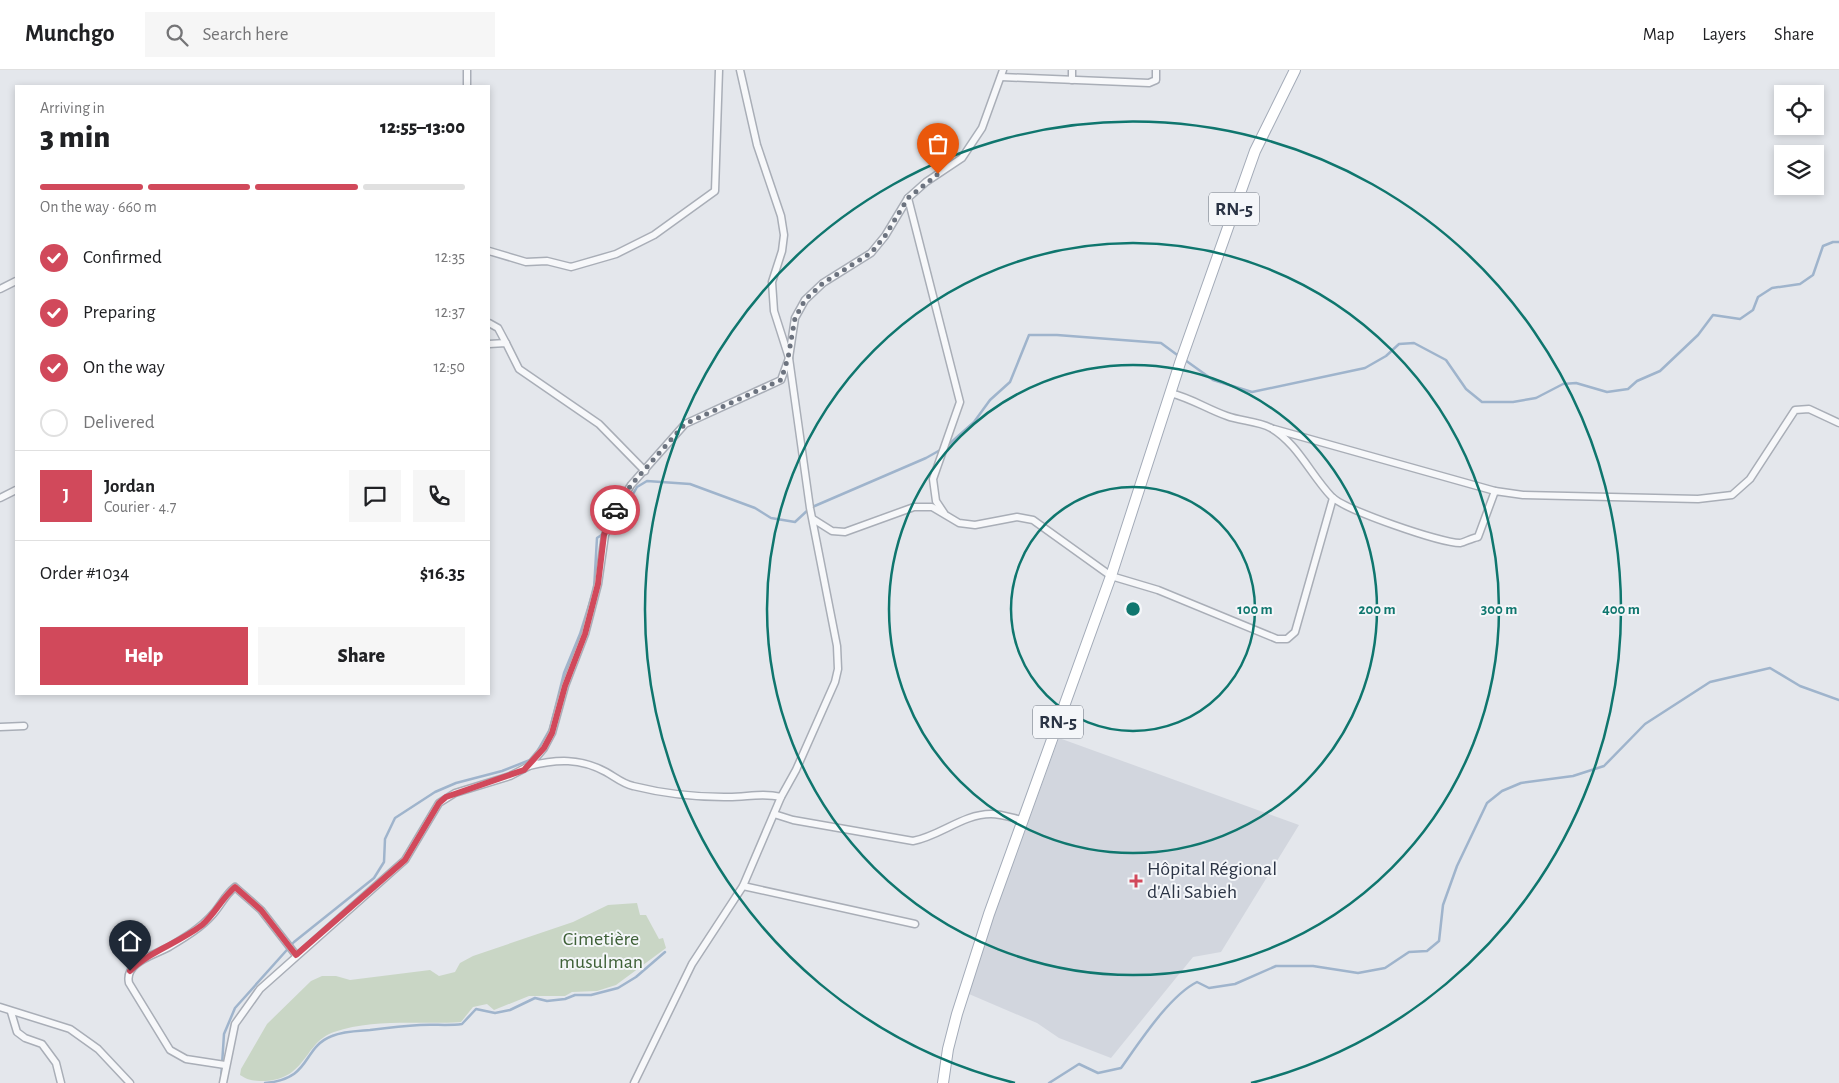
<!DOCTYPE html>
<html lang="en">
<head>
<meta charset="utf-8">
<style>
	:root { --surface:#fff; --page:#f6f6f6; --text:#202124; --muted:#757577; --line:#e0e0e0; --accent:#d1495b }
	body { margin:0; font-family:"Alegreya Sans",sans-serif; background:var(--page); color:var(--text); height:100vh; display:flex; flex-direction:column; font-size:19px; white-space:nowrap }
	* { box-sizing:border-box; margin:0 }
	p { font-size:16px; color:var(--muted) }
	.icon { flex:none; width:28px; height:28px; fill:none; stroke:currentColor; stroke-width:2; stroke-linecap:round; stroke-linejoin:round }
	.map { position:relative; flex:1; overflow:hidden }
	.drawer { position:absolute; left:15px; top:15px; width:475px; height:610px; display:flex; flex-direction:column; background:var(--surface); border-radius:0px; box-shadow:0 2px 8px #0003 }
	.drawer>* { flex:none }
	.controls { position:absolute; left:1774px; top:15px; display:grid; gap:10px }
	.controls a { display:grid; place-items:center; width:50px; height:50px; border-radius:0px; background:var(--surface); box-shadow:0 2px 8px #0003; font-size:25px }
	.pin { position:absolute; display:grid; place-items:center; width:42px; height:42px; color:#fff; margin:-51px -21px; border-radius:50% 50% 50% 0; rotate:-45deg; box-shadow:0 0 5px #0007 }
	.pin .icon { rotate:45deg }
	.courier { position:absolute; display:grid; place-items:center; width:50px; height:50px; margin:-25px; border:4px solid #d1495b; border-radius:50%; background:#fff; color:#222; box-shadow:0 1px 6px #0007 }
	.head em { font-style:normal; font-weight:800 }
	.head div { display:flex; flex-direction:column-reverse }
	.head { display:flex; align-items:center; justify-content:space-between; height:85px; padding:0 25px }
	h1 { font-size:32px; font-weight:800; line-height:38px }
	.bar { display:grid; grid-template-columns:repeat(4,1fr); gap:8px 5px; align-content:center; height:60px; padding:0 25px }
	.bar i { height:6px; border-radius:4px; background:var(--line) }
	.bar .on { background:var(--accent) }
	.bar p { grid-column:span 4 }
	.line { display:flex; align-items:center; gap:12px; padding:0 25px; border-top:1px solid var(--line) }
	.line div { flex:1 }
	.round { display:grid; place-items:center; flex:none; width:52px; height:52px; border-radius:0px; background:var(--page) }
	ol { padding:0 25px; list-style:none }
	li { display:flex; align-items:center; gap:15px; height:55px }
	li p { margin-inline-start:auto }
	li .icon { padding:5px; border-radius:50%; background:var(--accent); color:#fff; stroke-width:4 }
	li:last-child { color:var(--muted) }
	li i { width:28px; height:28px; border:2px solid var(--line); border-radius:50% }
	.cta { display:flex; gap:10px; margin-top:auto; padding:10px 25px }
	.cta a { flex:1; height:58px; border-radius:0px; background:var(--accent); color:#fff; font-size:20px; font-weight:800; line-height:58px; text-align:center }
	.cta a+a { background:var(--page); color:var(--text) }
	header { display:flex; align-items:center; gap:30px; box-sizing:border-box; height:70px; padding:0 25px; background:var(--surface); border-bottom:1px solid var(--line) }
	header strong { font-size:24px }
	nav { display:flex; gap:28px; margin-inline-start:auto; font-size:18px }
	.search { width:350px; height:45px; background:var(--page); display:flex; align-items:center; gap:12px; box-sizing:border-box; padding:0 18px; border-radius:0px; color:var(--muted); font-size:19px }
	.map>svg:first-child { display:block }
</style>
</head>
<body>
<header>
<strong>Munchgo</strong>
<div class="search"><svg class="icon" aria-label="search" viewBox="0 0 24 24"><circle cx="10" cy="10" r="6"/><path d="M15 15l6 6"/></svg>Search here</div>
<nav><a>Map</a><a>Layers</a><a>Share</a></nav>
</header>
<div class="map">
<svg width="1839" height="1013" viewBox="0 0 1839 1013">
	<rect width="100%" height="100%" fill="#e4e7ec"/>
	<path fill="#d2d6de" d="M1059,668l240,87 -78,127 -28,5 -82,101 -52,-20 -22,-15 -68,-29 17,-57z"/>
	<path fill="#c9d6c5" d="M637,833l3,12h6l13,24 4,-1 3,10 -50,37 -19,6 -25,1 -7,4h-36l-35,14 -7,-6 -14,3 -12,15c-41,3 -86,-4 -127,10 -30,10 -27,47 -69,49 -10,0 -16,0 -25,-6l1,-6 26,-45 44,-43 11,-5h14l14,4 80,-10 9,6 16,-4 5,-9 13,-7 100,-34 35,-17z"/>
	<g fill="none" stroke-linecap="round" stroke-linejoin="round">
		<g stroke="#9fb4cc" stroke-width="2.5">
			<path d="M1185,290l28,20 39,12 113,-24 21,-12 13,-12 15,-1 32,17 20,29 16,13h31l23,-4 27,-14 13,-1 31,9 21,-3 9,-8 23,-10 38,-36 15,-20 27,4 13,-9 5,-13 14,-9 28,-4 13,-9 10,-29 10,-4h6"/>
			<path d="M947,376l27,-24 16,-22 20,-18 19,-47h28l104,8 19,14"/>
			<path d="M608,462l8,-8 21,-37 10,-6 43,3 65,24 16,10 24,4 15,-14 116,-50 16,-9"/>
			<path d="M538,680l12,-21 14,-56 16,-39 14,-45 3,-51 6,-4"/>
			<path d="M221,1010l3,-46 11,-26 59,-66 80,-64 10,-16 1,-23 10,-21 40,-26 21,-9 46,-12 28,-11"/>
			<path d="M265,1013c48,-4 36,-35 67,-47 12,-5 25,-5 38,-6 16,-2 33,-4 50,-5 14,-1 28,1 42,-1l14,-15 19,4 15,-3 25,-12 12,3 18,-2 10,-4h16l27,-7 18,-11 29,-25"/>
			<path d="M1049,1013l30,-19 19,9 23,-5c18,-25 48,-72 76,-86l12,6 26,-4 41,-18h37l45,7 27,-5 24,-16 18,-1 12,-10 4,-36 14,-39 30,-63 15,-12 19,-8 52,-7 31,-10 41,-42 65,-42 60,-14 30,18 39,14"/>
		</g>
		<defs>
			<g id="minor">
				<path d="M1001,7l148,6 7,-3v-10"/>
				<path d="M1072,10v-10"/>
				<path d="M467,16v-16"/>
				<path d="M908,128l52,204 -27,77 3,22 8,12"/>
				<path d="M489,181l37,11 21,-1 24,6 45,-13 38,-19 61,-44 4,-121"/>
				<path d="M0,219l16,-8"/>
				<path d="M489,253l9,5 8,15"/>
				<path d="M489,274l17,-1 13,26 80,55 46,47"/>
				<path d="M1170,323c21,5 37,16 57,23 13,5 31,5 44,12 26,15 40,47 60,68 13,14 110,47 129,47 5,-1 12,-5 18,-6l17,-46 28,4 175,4 34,-4 18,-16 45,-69 14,-1 30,14"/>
				<path d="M1274,359l221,62"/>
				<path d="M0,428l16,-8"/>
				<path d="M813,449l19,12 13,1 69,-25h18l27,16 16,2 42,-8 16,3 78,56 47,14 119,49h10l8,-7 38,-134"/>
				<path d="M0,657l24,-1"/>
				<path d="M781,727c-21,-5 -36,1 -57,0 -29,0 -63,-4 -91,-11 -10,-2 -18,-9 -27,-14 -26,-14 -49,-13 -77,-6l15,-18 8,-15 13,-47 20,-52 13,-50 7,-49 11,-26 15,-24 54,-61 96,-44 8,-22 6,-40 10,-18 18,-17 48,-30 14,-17 23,-38 18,-16 36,-24 20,-30 21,-58"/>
				<path d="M774,744l19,6 120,21c27,-5 50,-27 78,-27 10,0 22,4 31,6"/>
				<path d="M743,816l172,38"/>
				<path d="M0,937l70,22 28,20 32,34"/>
				<path d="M11,942l6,20 8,6 17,6 14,19 5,20"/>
				<path d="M225,995l-39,-6 -16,-9 -41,-67c-5,-21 26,-28 40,-36 15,-9 32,-19 44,-33 8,-9 12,-19 22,-27l26,23 35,45"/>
				<path d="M223,1013l12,-59 25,-35 145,-129 34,-57 16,-10 55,-17 19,-10"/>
				<path d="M634,1013l58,-119 51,-78 38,-89 15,-27 39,-88 3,-13 -1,-23 -27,-138 -21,-150 -15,-47 -2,-29 10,-31 2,-16 -3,-19 -24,-71 -17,-75"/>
			</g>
			<path id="primary" d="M943,1013l5,-34 9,-35 32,-100 122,-338 69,-213 75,-212 40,-81"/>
		</defs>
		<use href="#minor" stroke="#a9aeb7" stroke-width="9"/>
		<use href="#primary" stroke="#a3abb8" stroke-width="12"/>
		<use href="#minor" stroke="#f7f8fa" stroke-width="6"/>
		<use href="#primary" stroke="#fff" stroke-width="10"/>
	</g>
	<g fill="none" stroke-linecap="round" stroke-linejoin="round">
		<path stroke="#6c737f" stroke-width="5" stroke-dasharray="0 9" d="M615,440l16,-25 54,-61 96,-44 7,-22 7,-40 10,-18 18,-17 48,-30 14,-17 23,-38 30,-24"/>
		<path stroke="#d1495b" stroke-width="6" d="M130,901c20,-20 49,-28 72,-46 13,-11 20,-27 33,-38l26,23 35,45 109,-95 34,-57 7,-6 78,-27 20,-22 8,-15 13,-47 20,-52 13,-50 6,-49 11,-25"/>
	</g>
	<g fill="none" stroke="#0f766e" stroke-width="2.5">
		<circle cx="1133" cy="539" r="122"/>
		<circle cx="1133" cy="539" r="244"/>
		<circle cx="1133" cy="539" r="366"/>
		<path d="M1015 1013A488 488 0 1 1 1251 1013"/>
	</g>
	<path fill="#d1495b" stroke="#f4f6f9" stroke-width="2" d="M1133.5 803.5h5v5h5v5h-5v5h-5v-5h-5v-5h5z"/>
	<g text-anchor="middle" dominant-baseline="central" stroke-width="4" stroke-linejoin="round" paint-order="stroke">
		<g fill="#f4f6f9" stroke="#676e7b" stroke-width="1">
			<rect x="1209" y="122.5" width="50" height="33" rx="4"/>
			<rect x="1033" y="635.5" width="50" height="33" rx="4"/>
		</g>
		<g font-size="19" font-weight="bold" fill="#2b3445">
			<text x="1234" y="139">RN-5</text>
			<text x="1058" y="652">RN-5</text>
		</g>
		<g font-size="20" fill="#2b3445" stroke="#f4f6f9" text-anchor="start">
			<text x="1147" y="799">Hôpital Régional<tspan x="1147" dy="23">d'Ali Sabieh</tspan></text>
		</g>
		<g font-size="20" fill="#3f6138" stroke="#f4f6f9">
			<text x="601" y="869">Cimetière<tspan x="601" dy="23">musulman</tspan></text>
		</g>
	</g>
	<circle cx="1133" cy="539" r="8" fill="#0f766e" stroke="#f4f6f9" stroke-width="2.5"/>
	<g font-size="15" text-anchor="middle" font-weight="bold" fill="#0f766e" stroke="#f4f6f9" stroke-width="4" stroke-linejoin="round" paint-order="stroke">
		<text x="1255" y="544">100 m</text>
		<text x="1377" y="544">200 m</text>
		<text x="1499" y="544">300 m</text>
		<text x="1621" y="544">400 m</text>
	</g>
</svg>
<div class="controls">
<a><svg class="icon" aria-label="locate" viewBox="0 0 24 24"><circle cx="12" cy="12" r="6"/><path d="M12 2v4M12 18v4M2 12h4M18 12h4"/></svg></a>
<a><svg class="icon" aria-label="layers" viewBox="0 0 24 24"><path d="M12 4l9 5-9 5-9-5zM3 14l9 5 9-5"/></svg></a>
</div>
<div class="pin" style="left:938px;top:104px;background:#ea580c"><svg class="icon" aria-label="bag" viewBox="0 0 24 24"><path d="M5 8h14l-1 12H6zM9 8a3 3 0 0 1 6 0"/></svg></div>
<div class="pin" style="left:130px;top:901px;background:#1f2937"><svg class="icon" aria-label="home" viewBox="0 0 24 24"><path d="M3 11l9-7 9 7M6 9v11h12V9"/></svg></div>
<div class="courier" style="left:615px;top:440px"><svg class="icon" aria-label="car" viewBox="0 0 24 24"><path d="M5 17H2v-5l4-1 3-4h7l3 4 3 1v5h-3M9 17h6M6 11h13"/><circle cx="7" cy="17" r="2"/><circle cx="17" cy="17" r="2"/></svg></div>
<section class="drawer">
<div class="head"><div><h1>3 min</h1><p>Arriving in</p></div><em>12:55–13:00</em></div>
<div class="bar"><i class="on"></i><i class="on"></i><i class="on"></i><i></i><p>On the way · 660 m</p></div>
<ol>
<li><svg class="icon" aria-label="check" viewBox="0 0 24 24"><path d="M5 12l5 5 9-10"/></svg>Confirmed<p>12:35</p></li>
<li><svg class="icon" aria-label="check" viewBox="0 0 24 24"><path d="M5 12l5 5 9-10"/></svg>Preparing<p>12:37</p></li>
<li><svg class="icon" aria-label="check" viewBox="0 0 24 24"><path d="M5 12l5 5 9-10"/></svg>On the way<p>12:50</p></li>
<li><i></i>Delivered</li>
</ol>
<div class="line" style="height:90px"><b class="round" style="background:var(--accent);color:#fff">J</b><div><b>Jordan</b><p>Courier · 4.7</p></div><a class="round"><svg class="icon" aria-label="chat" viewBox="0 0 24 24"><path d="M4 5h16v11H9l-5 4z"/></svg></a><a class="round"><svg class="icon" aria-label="phone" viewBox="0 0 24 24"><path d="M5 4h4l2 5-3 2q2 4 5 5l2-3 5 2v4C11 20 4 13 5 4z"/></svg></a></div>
<div class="line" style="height:65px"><div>Order #1034</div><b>$16.35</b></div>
<div class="cta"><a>Help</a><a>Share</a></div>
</section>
</div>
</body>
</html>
